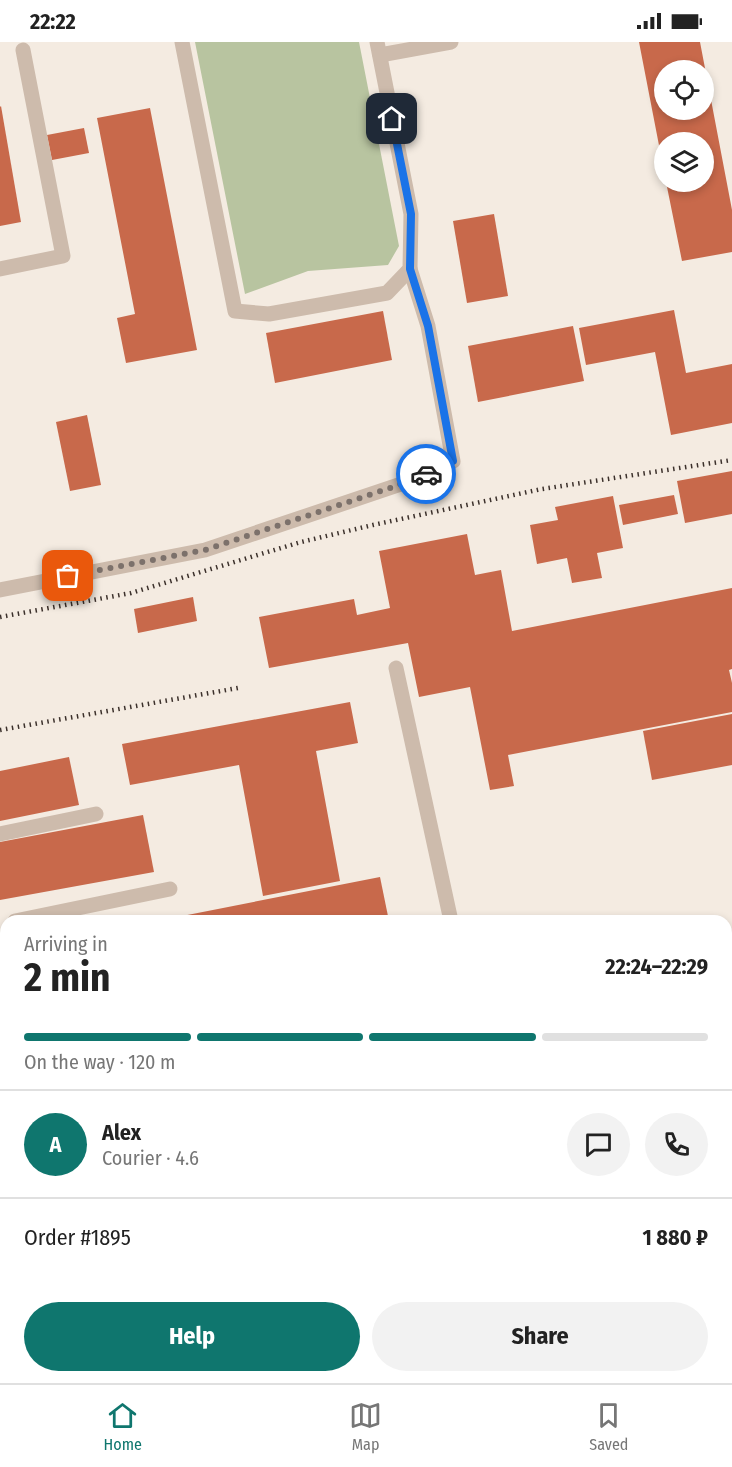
<!DOCTYPE html>
<html lang="en">
<head>
<meta charset="utf-8">
<style>
	:root { --surface:#fff; --page:#f2f2f2; --text:#222; --muted:#767676; --line:#e0e0e0; --accent:#0f766e }
	body { margin:0; font-family:"Fira Sans Condensed",sans-serif; background:var(--page); color:var(--text); height:100vh; display:flex; flex-direction:column; font-size:22px; white-space:nowrap }
	* { box-sizing:border-box; margin:0 }
	p { font-size:20px; color:var(--muted) }
	.icon { flex:none; width:33px; height:33px; fill:none; stroke:currentColor; stroke-width:2; stroke-linecap:round; stroke-linejoin:round }
	.map { position:relative; flex:1; overflow:hidden }
	.panel { position:absolute; left:0px; top:873px; width:732px; height:468px; display:flex; flex-direction:column; background:var(--surface); border-radius:18px 18px 0 0; box-shadow:0 3px 9px #0003 }
	.panel>* { flex:none }
	.buttons { position:absolute; left:654px; top:18px; display:grid; gap:12px }
	.buttons a { display:grid; place-items:center; width:60px; height:60px; border-radius:50%; background:var(--surface); box-shadow:0 3px 9px #0003; font-size:30px }
	.pin { position:absolute; display:grid; place-items:center; width:51px; height:51px; color:#fff; margin:-26px; border-radius:12px; box-shadow:0 3px 9px #0006 }
	.courier { position:absolute; display:grid; place-items:center; width:60px; height:60px; margin:-30px; border:4px solid #1a73e8; border-radius:50%; background:#fff; color:#222; box-shadow:0 2px 8px #0007 }
	.summary em { font-style:normal; font-weight:700 }
	.summary div { display:flex; flex-direction:column-reverse }
	.summary { display:flex; align-items:center; justify-content:space-between; height:102px; padding:0 24px }
	h1 { font-size:39px; font-weight:700; line-height:45px }
	.bar { display:grid; grid-template-columns:repeat(4,1fr); gap:9px 6px; align-content:center; height:72px; padding:0 24px }
	.bar i { height:8px; border-radius:4px; background:var(--line) }
	.bar .active { background:var(--accent) }
	.bar p { grid-column:span 4 }
	.line { display:flex; align-items:center; gap:15px; padding:0 24px; border-top:2px solid var(--line) }
	.line div { flex:1 }
	.round { display:grid; place-items:center; flex:none; width:63px; height:63px; border-radius:32px; background:var(--page) }
	.cta { display:flex; gap:12px; margin-top:auto; padding:12px 24px }
	.cta a { flex:1; height:69px; border-radius:36px; background:var(--accent); color:#fff; font-size:24px; font-weight:700; line-height:69px; text-align:center }
	.cta a+a { background:var(--page); color:var(--text) }
	.status { display:flex; justify-content:space-between; align-items:center; height:42px; padding:0 30px; background:var(--surface); direction:ltr }
	.status svg { height:16px; fill:currentColor }
	.tab-bar { display:flex; justify-content:space-around; align-items:center; height:84px; border-top:2px solid var(--line); background:var(--surface); font-size:16px; color:var(--muted) }
	.tab-bar a { display:grid; justify-items:center; gap:3px }
	.tab-bar .active { color:var(--accent) }
	.map>svg:first-child { display:block }
</style>
</head>
<body>
<div class="status"><b>22:22</b><svg viewBox="0 0 49 12"><path d="M0 12V9h3v3zM5 12V6h3v6zM10 12V3h3v9zM15 12V0h3v12zM26 1h20v11H26zM47 4h2v5h-2z"/></svg></div>
<div class="map">
<svg width="732" height="1341" viewBox="0 0 732 1341">
	<rect width="100%" height="100%" fill="#f4ebe1"/>
	<path fill="#b8c4a0" d="M195,0h164l40,204 -11,19 -80,6 -63,23z"/>
	<g fill="#c8694b" fill-rule="evenodd">
		<path d="M639,0h61l32,168v42l-50,9 -16,-79h38v-40h-40l-1,24zM664,28h40v40h-40z"/>
		<path d="M1,64l20,116 -21,4v-119z"/>
		<path d="M150,66l47,242 -71,13 -9,-45 18,-4 -38,-196z"/>
		<path d="M84,86l5,25 -37,7 -5,-25z"/>
		<path d="M494,172l14,82 -41,7 -14,-82z"/>
		<path d="M674,268l12,63 46,-9v59l-61,12 -16,-83 -69,13 -7,-37z"/>
		<path d="M383,269l9,49 -117,23 -9,-50z"/>
		<path d="M573,284l11,55 -106,21 -10,-56z"/>
		<path d="M87,373l14,70 -31,6 -14,-69z"/>
		<path d="M732,429v43l-47,9 -8,-42z"/>
		<path d="M674,453l4,19 -55,11 -4,-20z"/>
		<path d="M613,454l10,52 -26,5 5,25 -30,5 -5,-25 -30,6 -7,-39 28,-5 -3,-13z"/>
		<path d="M467,492l8,41 26,-5 11,61 220,-43v81l-3,1 3,13v29l-224,43 6,31 -24,4 -20,-103 -51,10 -11,-54 -139,25 -10,-51 95,-18 3,16 33,-7 -11,-57z"/>
		<path d="M193,555l4,24 -59,12 -4,-24z"/>
		<path d="M350,660l8,41 -42,8 24,130 -77,15 -24,-131 -109,20 -8,-41z"/>
		<path d="M732,672v51l-80,15 -9,-49z"/>
		<path d="M69,715l10,48 -79,16v-50z"/>
		<path d="M143,773l11,57 -154,28v-58z"/>
		<path d="M380,835l9,44h-227v-1z"/>
		<path d="M732,900v28l-6,2v-29z"/>
		<path d="M6,909v276l-6,1v-276z"/>
		<path d="M732,966v84l-6,1v-84z"/>
		<path d="M387,1335h53l1,6h-81z"/>
	</g>
	<g fill="none" stroke-linecap="round" stroke-linejoin="round">
		<g stroke="#cdbbac" stroke-width="15">
			<path d="M182,0l53,269 34,3 118,-21 23,-24 1,-55 -34,-172"/>
			<path d="M380,13l71,-13"/>
			<path d="M0,227l63,-13 -40,-206"/>
			<path d="M0,548l205,-40 205,-69 43,-20 -25,-135 -18,-57"/>
			<path d="M396,626l55,253"/>
			<path d="M0,792l96,-20"/>
			<path d="M15,879l155,-32"/>
			<path d="M0,1233l6,-1"/>
		</g>
		<g stroke="#3b302b" stroke-width="4.5" stroke-dasharray="1.5 4.5" stroke-linecap="butt">
			<path d="M0,575l131,-24 170,-51 72,-17 169,-36 190,-29"/>
			<path d="M0,688l238,-42"/>
			<path d="M726,1109l6,-1"/>
			<path d="M726,1296l6,-1"/>
			<path d="M726,1317h6"/>
			<path d="M92,1341l25,-6"/>
		</g>
	</g>
	<g fill="none" stroke-linecap="round" stroke-linejoin="round">
		<path stroke="#7c716b" stroke-width="6" stroke-dasharray="0 10.8" d="M68,534l137,-26 185,-62 36,-14"/>
		<path stroke="#1a73e8" stroke-width="8" d="M392,77l19,95 -1,55 18,57 25,135 -27,13"/>
	</g>
</svg>
<div class="buttons">
<a><svg class="icon" aria-label="locate" viewBox="0 0 24 24"><circle cx="12" cy="12" r="6"/><path d="M12 2v4M12 18v4M2 12h4M18 12h4"/></svg></a>
<a><svg class="icon" aria-label="layers" viewBox="0 0 24 24"><path d="M12 4l9 5-9 5-9-5zM3 14l9 5 9-5"/></svg></a>
</div>
<div class="pin" style="left:68px;top:534px;background:#ea580c"><svg class="icon" aria-label="bag" viewBox="0 0 24 24"><path d="M5 8h14l-1 12H6zM9 8a3 3 0 0 1 6 0"/></svg></div>
<div class="pin" style="left:392px;top:77px;background:#1f2937"><svg class="icon" aria-label="home" viewBox="0 0 24 24"><path d="M3 11l9-7 9 7M6 9v11h12V9"/></svg></div>
<div class="courier" style="left:426px;top:432px"><svg class="icon" aria-label="car" viewBox="0 0 24 24"><path d="M5 17H2v-5l4-1 3-4h7l3 4 3 1v5h-3M9 17h6M6 11h13"/><circle cx="7" cy="17" r="2"/><circle cx="17" cy="17" r="2"/></svg></div>
<section class="panel">
<div class="summary"><div><h1>2 min</h1><p>Arriving in</p></div><em>22:24–22:29</em></div>
<div class="bar"><i class="active"></i><i class="active"></i><i class="active"></i><i></i><p>On the way · 120 m</p></div>
<div class="line" style="height:108px"><b class="round" style="background:var(--accent);color:#fff">A</b><div><b>Alex</b><p>Courier · 4.6</p></div><a class="round"><svg class="icon" aria-label="chat" viewBox="0 0 24 24"><path d="M4 5h16v11H9l-5 4z"/></svg></a><a class="round"><svg class="icon" aria-label="phone" viewBox="0 0 24 24"><path d="M5 4h4l2 5-3 2q2 4 5 5l2-3 5 2v4C11 20 4 13 5 4z"/></svg></a></div>
<div class="line" style="height:78px"><div>Order #1895</div><b>1 880 ₽</b></div>
<div class="cta"><a>Help</a><a>Share</a></div>
</section>
</div>
<nav class="tab-bar">
<a class="active"><svg class="icon" aria-label="home" viewBox="0 0 24 24"><path d="M3 11l9-7 9 7M6 9v11h12V9"/></svg>Home</a>
<a><svg class="icon" aria-label="map" viewBox="0 0 24 24"><path d="M3 6l6-2 6 2 6-2v14l-6 2-6-2-6 2zM9 4v14M15 6v14"/></svg>Map</a>
<a><svg class="icon" aria-label="saved" viewBox="0 0 24 24"><path d="M7 4h10v16l-5-4-5 4z"/></svg>Saved</a>
</nav>
</body>
</html>
